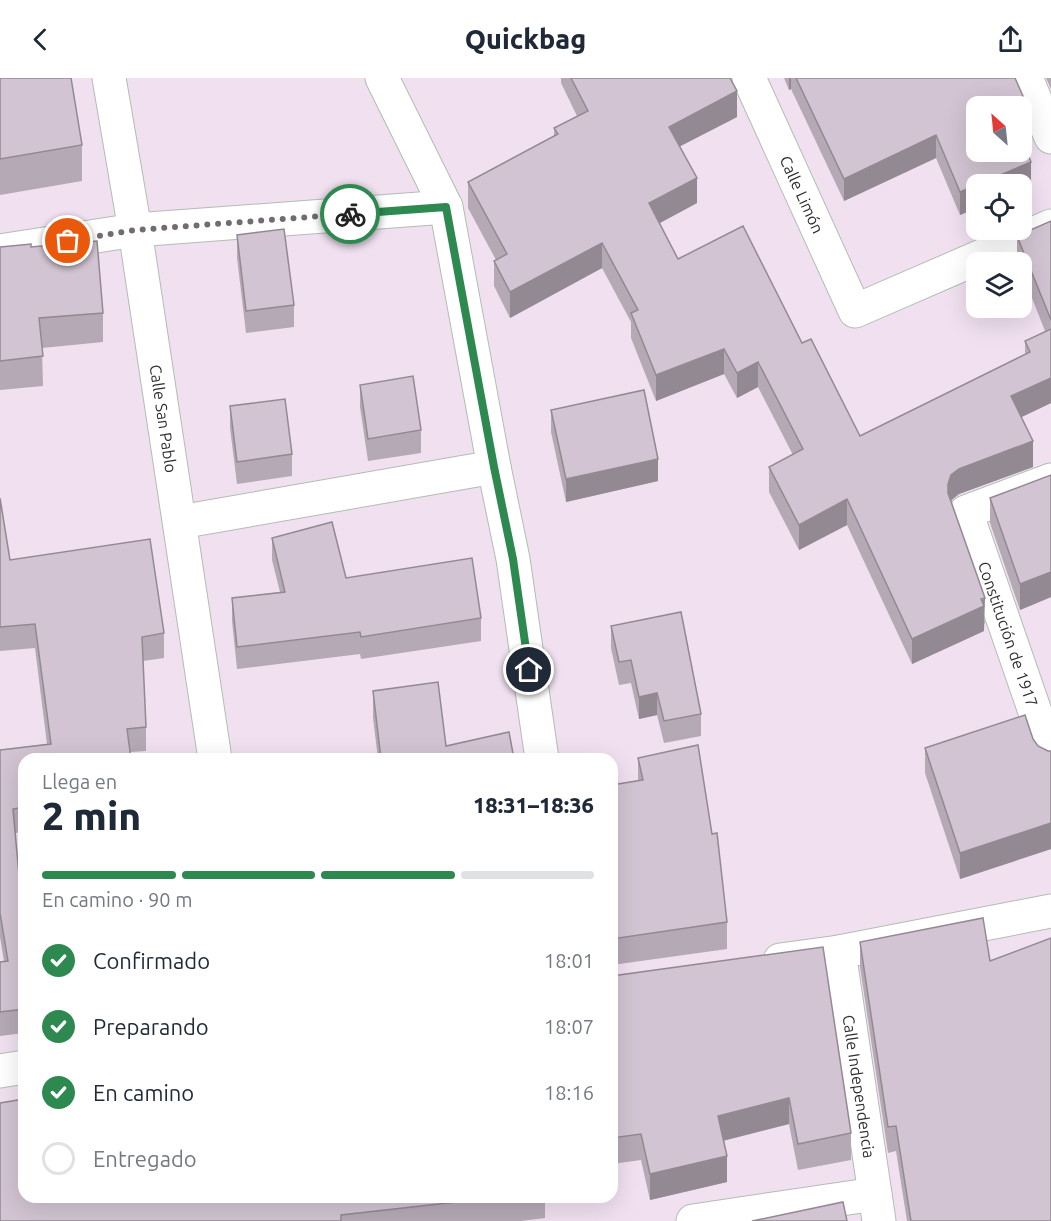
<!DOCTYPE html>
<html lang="es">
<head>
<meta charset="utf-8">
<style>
	:root { --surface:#fff; --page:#f6f6f7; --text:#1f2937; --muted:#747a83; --line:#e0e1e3; --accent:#2d8950 }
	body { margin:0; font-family:Ubuntu,sans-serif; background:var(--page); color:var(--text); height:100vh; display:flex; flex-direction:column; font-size:22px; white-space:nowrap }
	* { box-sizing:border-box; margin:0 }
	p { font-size:20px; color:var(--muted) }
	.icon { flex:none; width:33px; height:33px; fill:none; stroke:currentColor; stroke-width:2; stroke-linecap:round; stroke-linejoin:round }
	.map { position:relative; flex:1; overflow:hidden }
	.details { position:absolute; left:18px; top:675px; width:600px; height:450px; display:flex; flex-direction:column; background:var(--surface); border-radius:18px; box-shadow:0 6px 24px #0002 }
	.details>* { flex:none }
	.needle { width:39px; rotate:333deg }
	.controls { position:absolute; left:966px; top:18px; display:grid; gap:12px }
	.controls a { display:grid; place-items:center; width:66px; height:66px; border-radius:12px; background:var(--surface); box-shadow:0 6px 24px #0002; font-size:30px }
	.pin { position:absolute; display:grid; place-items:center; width:51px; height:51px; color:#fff; margin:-26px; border:3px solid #fff; border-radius:50%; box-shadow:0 2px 6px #0007 }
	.courier { position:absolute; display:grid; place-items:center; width:60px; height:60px; margin:-30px; border:4px solid #2d8950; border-radius:50%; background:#fff; color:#222; box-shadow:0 2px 8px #0007 }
	.summary em { font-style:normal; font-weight:800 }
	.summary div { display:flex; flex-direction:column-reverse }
	.summary { display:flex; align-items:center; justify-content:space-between; height:102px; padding:0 24px }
	h1 { font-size:39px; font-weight:800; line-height:45px }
	.bar { display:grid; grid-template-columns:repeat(4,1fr); gap:9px 6px; align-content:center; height:72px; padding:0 24px }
	.bar i { height:8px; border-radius:4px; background:var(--line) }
	.bar .selected { background:var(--accent) }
	.bar p { grid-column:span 4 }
	ol { padding:0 24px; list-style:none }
	li { display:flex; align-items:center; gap:18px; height:66px }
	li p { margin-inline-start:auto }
	li .icon { padding:6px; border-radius:50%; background:var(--accent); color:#fff; stroke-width:4 }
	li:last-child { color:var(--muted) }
	li i { width:33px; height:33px; border:3px solid var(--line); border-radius:50% }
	header { display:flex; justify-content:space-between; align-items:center; height:78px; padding:0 24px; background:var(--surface); font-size:27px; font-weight:800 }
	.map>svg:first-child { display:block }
</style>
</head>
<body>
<header><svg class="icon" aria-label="back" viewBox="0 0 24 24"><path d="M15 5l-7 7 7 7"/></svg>Quickbag<svg class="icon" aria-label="share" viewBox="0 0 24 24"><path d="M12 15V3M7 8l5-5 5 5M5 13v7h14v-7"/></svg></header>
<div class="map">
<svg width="1051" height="1143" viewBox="0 0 1051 1143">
	<rect width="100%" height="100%" fill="#f0e0f0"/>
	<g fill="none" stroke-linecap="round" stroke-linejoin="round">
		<defs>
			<g id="street">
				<path id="s1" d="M109,0l26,152 80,529"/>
				<path d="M382,0l64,129 48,260 19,92 29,200"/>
				<path id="s2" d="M749,0l106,233 196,-85"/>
				<path d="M1026,0l25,59"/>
				<path d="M0,173l135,-21 311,-23"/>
				<path id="s3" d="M1051,402l-85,32 85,246"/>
				<path d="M180,444l314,-55"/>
				<path id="s4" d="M839,874l40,269"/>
				<path d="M780,882l59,-8 212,-41"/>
				<path d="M0,993l24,-4"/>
				<path d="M693,1143l182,-27"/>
			</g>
		</defs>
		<use href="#street" stroke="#b0beb3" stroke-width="35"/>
		<use href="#street" stroke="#fff" stroke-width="33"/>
	</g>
	<g fill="#b5a9b5">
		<path d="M0,0l82,67v36l-82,14z"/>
		<path d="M561,0h169l7,39 -57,29 17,57 -38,20 19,36 124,84 58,93 165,-81v-14l20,-10 -23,-58v-11h-5v-26l34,-15v182l-30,14 12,50 -74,27 -8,7 34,122 -1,1v7l-72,33 -65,-139 -48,25 -30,-58v-25l24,-12 -35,-68 -21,11 -13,-24 -68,27 -25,-63v-16l-29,-54 -92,50 -16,-32v-25l2,-1 -28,-52v-26l86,-46v-8l23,-12 -16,-33z"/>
		<path d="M784,0h231l8,18v22l-1,1v-13h-46v46h46v-12l9,22v23l-9,4v-5h-46v24l-16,7 -24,-57 -92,43 -53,-112 -2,1z"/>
		<path d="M1046,0h5v11z"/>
		<path d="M237,157l57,70v22l-48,6 -9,-75z"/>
		<path d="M0,169l103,66v29l-61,6 1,38 -43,4z"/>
		<path d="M360,307l61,45v23l-53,8 -8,-54z"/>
		<path d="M230,328l62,48v22l-55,8 -7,-56z"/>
		<path d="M551,332l107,71 -92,21 -15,-70z"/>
		<path d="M1051,397v122l-31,13 -30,-87v-25z"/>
		<path d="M0,420l10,62 154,73v25l-21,3 3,66v24l-122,8v73l-9,1 4,42 5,-1v159l-24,3v-74l4,-1 -4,-24v-187l47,-6 -12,-96 -35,3z"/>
		<path d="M272,460l74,40 135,40v23l-120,18 -1,-5 -123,15 -5,-48v-23l48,-6 -8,-32z"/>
		<path d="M611,548l90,88v22l-37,7 -7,-28 -18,4 -8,-36 -12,2 -8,-37z"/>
		<path d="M373,613l73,55 68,13h-136l-5,-41z"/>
		<path d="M1033,661l5,7 10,5h3v98l-91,30 -35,-106v-25z"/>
		<path d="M638,680l74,76 15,88v27l-115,16v-180l26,-5z"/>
		<path d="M860,864l130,19 61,260h-144l-11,-70 -8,2 -28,-186z"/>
		<path d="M612,898l239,157v27l-53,10 -9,-46 -66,17 4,41 -77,18 -9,-40 -29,4z"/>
		<path d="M24,985v134h521v21l-24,3h-521l21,-121 -2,-10v-26z"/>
	</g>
	<g fill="#938993">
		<path d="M789,0h2v11l-2,1z"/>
		<path d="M737,13v26l-68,35v-25z"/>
		<path d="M1023,18v22l-1,1v-13h-16v-3z"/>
		<path d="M936,57v23l-92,43v-22z"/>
		<path d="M1031,84v23l-9,4v-5h-43z"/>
		<path d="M697,100v25l-48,26v-26z"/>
		<path d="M976,107v23l-16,7v-23z"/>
		<path d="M602,165v25l-92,50v-26z"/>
		<path d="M724,271v25l-68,27v-26z"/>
		<path d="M758,284v25l-21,11v-25z"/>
		<path d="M1051,300v25l-40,19v-26z"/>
		<path d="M1033,363v26l-74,27 -8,6 -3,9v-25l3,-9 8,-6z"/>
		<path d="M658,381v22l-92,21v-23z"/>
		<path d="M847,421v26l-48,25v-25z"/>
		<path d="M1051,494v25l-31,13v-26z"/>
		<path d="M985,520l-1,33 -72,33v-25z"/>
		<path d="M657,615v22l-18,4v-22z"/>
		<path d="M1051,745v26l-91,30v-26z"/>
		<path d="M789,1020v26l-71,18v-26z"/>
		<path d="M727,1078v26l-77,18v-26z"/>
	</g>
	<g fill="#d2c4d2" stroke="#938993" stroke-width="1.5">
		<path d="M0,0h71l11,67 -82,14z"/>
		<path d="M571,0h159l7,13 -68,36 28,51 -48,25 29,56 65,-33 59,117 9,-4 49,97 170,-84 -5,-11 26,-12v49l-40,18 22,45 -74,28 -8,6 -3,9v9l37,105 -4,1 3,7 -72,33 -65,-140 -48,26 -30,-58 34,-18 -45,-87 -21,11 -13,-24 -68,26 -25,-62 7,-3 -36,-67 -92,49 -16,-31 13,-7 -39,-72 90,-48 -4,-6 34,-17z"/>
		<path d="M796,0h219l8,18 -17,7 1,3h-31v46h46v-12l9,22 -52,22h-3v1l-16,7 -24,-57 -92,44z"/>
		<path d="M1051,143v99l-34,-84z"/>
		<path d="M284,151l10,76 -48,6 -9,-76z"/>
		<path d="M97,163l6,72 -64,5 4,38 -43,5v-114l31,-3v3z"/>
		<path d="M413,298l8,54 -53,9 -8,-54z"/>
		<path d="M644,312l14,69 -92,20 -15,-69z"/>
		<path d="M285,321l7,55 -55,8 -7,-56z"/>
		<path d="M1051,397v97l-31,12 -30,-86z"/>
		<path d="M0,420l10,62 140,-21 14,94 -22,4 4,90 -19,2 4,30h-107v48l-11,2 6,66 5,-1v135l-24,3v-50l8,-1 -8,-48v-163l51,-6 -16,-120 -35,3z"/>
		<path d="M332,444l14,56 126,-20 9,60 -120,19 -1,-5 -123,15 -5,-49 53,-6 -13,-54z"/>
		<path d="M681,534l20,102 -37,7 -7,-28 -18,4 -8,-37 -12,2 -8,-36z"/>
		<path d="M438,604l8,64 63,-14 5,27h-133l-8,-68z"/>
		<path d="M1025,637l8,24 5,7 10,5h3v72l-91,30 -35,-105z"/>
		<path d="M698,667l14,89 5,-1 10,89 -115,17v-154l31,-5 -5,-22z"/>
		<path d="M983,840l7,43 61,-23v283h-140l-15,-95 -8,1 -28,-185z"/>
		<path d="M823,869l28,186 -53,11 -9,-46 -71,18 9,40 -77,18 -9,-40 -29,4v-162z"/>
		<path d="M24,985v30l-5,-29z"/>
		<path d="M24,1021v98h477l-160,18v6h-341v-118z"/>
		<path d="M843,1124l4,19h-95z"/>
	</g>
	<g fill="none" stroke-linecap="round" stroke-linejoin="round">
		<path stroke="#726c72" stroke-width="6" stroke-dasharray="0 10.8" d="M68,163l67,-11 215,-16"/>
		<path stroke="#2d8950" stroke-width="8" d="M350,136l96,-7 48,260 19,92 16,111"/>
	</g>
	<g text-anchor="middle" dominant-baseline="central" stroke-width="5" stroke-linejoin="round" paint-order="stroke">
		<g font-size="16" fill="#2e2e2e" stroke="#fff">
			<text stroke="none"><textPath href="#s2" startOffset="128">Calle Limón</textPath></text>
			<text stroke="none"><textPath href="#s1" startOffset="345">Calle San Pablo</textPath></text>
			<text stroke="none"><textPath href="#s3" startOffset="220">Constitución de 1917</textPath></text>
			<text stroke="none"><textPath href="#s4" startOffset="136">Calle Independencia</textPath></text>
		</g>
	</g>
</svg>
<div class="controls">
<a><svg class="needle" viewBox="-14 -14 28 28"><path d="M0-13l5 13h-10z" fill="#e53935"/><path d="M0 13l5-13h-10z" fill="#747a83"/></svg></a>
<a><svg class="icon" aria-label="locate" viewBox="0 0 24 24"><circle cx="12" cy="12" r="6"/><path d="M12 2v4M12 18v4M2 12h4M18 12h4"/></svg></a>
<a><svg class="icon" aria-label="layers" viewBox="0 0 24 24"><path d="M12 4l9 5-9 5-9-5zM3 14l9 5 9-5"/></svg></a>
</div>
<div class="pin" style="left:68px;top:163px;background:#ea580c"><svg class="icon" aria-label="bag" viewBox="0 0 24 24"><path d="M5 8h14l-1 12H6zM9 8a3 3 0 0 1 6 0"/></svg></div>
<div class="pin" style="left:529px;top:592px;background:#1f2937"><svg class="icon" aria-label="home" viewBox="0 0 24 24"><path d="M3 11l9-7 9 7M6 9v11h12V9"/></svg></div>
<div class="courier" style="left:350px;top:136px"><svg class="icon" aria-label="bike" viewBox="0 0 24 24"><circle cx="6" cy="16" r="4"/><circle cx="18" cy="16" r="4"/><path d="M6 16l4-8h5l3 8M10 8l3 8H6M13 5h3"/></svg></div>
<section class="details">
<div class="summary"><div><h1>2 min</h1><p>Llega en</p></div><em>18:31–18:36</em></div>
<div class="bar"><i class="selected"></i><i class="selected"></i><i class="selected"></i><i></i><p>En camino · 90 m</p></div>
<ol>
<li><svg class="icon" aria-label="check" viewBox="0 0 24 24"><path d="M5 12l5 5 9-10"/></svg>Confirmado<p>18:01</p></li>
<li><svg class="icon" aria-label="check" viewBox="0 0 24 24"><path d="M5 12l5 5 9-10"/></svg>Preparando<p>18:07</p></li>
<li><svg class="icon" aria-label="check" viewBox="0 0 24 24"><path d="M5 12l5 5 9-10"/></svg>En camino<p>18:16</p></li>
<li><i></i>Entregado</li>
</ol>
</section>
</div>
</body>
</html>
